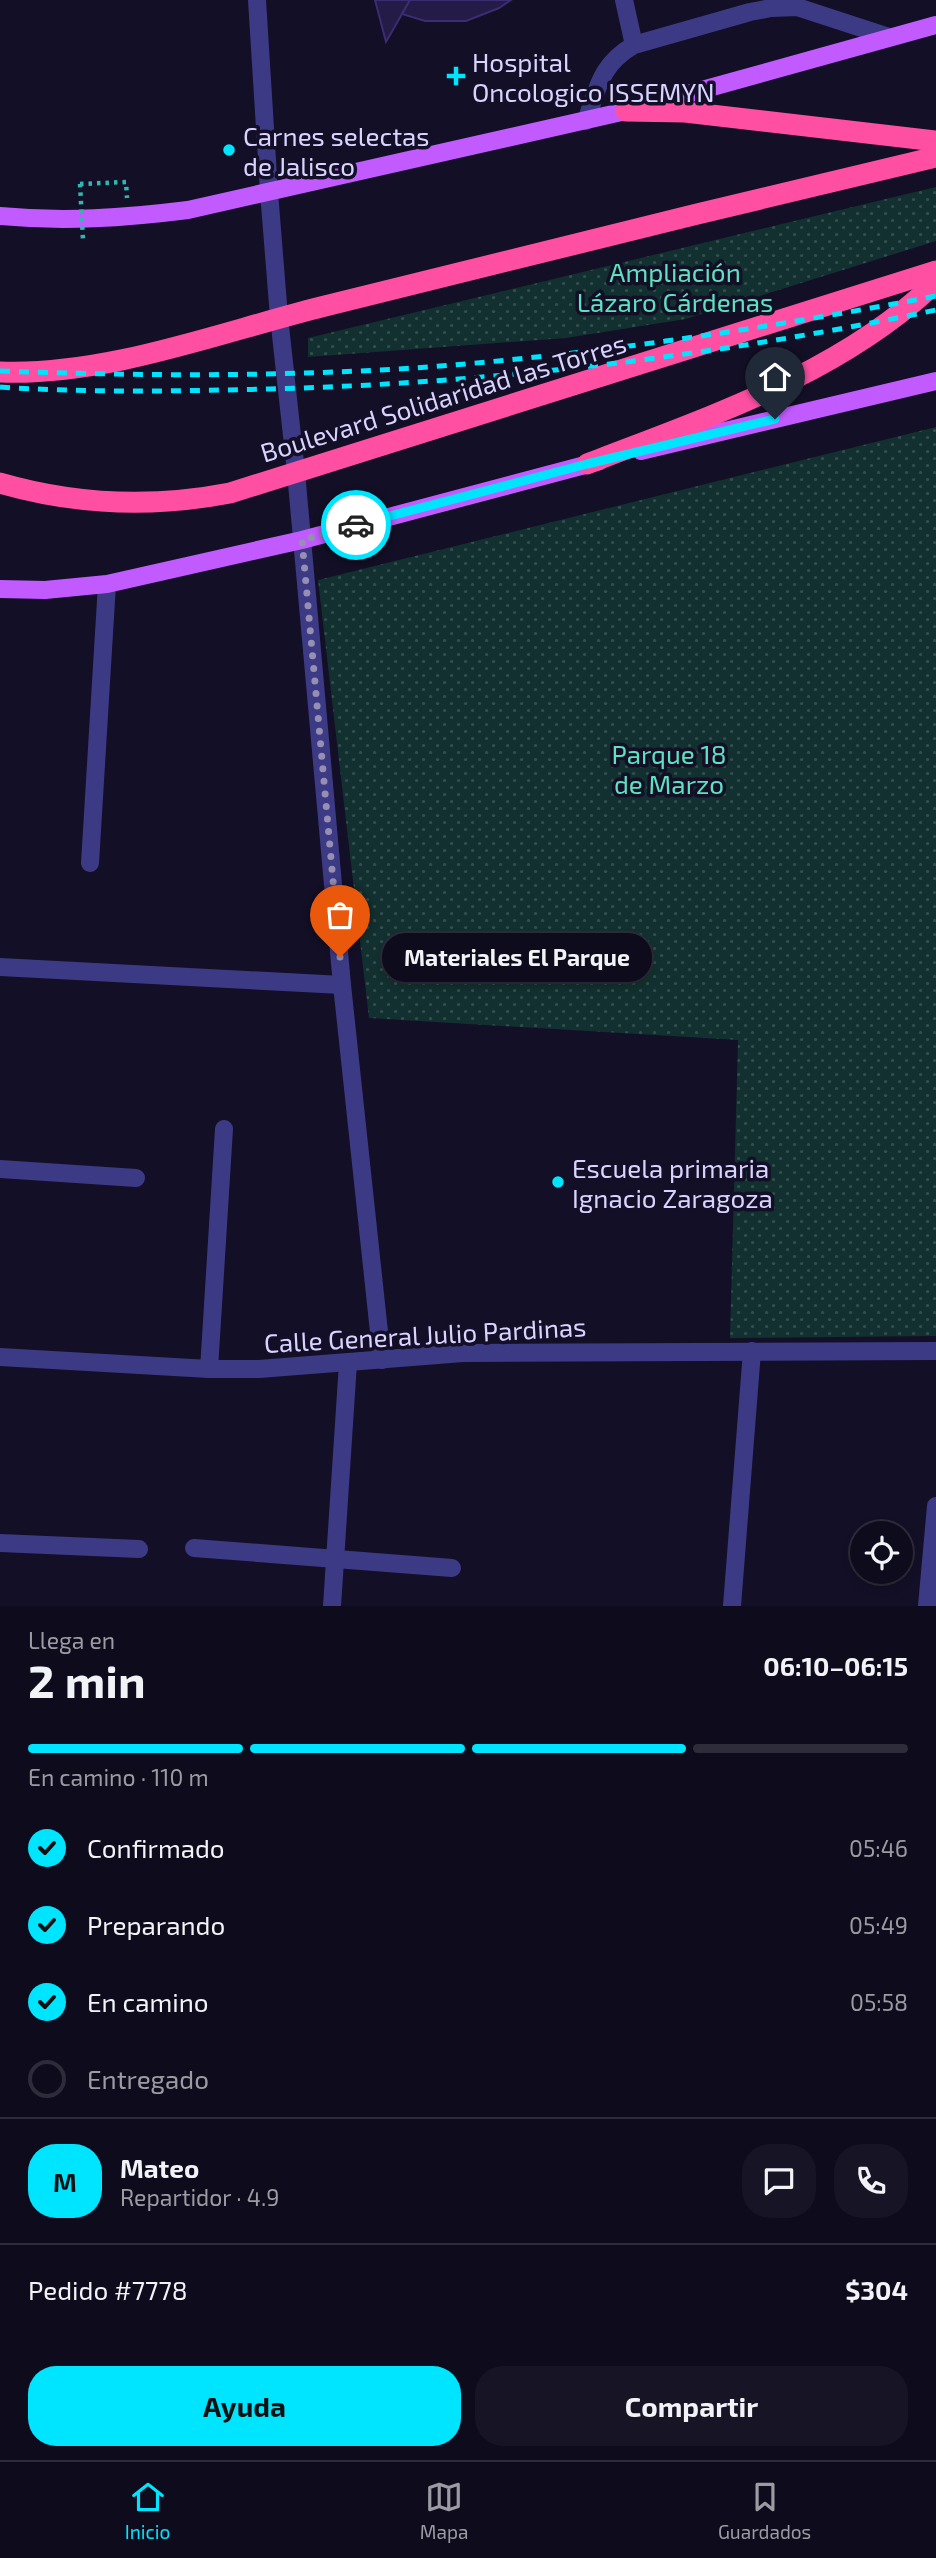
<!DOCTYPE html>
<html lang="es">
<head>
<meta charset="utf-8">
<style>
	:root { --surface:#0e0b1c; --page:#171425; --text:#f1f3f6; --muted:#9b9ba3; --line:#2e2b3b; --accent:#00e5ff }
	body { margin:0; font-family:"Exo 2",sans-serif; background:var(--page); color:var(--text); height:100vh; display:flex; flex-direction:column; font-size:26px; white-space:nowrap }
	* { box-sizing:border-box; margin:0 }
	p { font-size:23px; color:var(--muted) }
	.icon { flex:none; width:38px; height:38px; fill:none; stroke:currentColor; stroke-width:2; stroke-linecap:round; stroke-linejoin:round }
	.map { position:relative; height:1606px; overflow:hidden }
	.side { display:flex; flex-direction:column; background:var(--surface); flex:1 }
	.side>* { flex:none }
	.controls { position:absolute; left:850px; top:1521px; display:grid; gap:14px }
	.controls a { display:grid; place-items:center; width:63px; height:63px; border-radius:50%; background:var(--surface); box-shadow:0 4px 10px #0003,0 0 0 2px var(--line); font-size:35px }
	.pin { position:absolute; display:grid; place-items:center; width:60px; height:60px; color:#fff; margin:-72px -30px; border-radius:50% 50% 50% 0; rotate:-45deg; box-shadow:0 0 7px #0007 }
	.pin .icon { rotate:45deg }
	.courier { position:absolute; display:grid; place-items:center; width:70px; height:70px; margin:-35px; border:5px solid #00e5ff; border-radius:50%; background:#fff; color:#222; box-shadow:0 2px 9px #0007 }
	.bubble { position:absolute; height:49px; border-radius:24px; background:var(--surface); box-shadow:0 4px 10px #0003,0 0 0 2px var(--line); font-size:23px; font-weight:700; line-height:49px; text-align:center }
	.headline em { font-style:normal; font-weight:700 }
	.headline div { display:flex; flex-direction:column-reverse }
	.headline { display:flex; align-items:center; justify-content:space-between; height:119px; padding:0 28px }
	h1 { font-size:46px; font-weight:700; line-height:52px }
	.bar { display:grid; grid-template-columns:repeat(4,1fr); gap:10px 7px; align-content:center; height:84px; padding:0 28px }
	.bar i { height:9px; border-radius:5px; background:var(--line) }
	.bar .active { background:var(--accent) }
	.bar p { grid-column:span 4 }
	.line { display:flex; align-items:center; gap:18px; padding:0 28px; border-top:2px solid var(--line) }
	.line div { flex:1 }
	.round { display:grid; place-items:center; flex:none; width:74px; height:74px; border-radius:28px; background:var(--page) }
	ol { padding:0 28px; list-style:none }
	li { display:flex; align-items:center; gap:21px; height:77px }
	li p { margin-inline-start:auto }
	li .icon { padding:7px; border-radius:50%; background:var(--accent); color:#111; stroke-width:4 }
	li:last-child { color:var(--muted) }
	li i { width:38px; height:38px; border:4px solid var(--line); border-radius:50% }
	.primary-button { display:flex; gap:14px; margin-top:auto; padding:14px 28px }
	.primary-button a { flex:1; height:80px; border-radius:28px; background:var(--accent); color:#111; font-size:28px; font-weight:700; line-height:80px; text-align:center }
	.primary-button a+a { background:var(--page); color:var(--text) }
	.dock { display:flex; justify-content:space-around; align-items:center; height:98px; border-top:2px solid var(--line); background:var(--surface); font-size:19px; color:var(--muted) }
	.dock a { display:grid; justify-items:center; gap:4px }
	.dock .active { color:var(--accent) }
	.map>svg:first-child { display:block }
</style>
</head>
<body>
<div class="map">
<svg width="936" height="1606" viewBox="0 0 936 1606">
	<defs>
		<pattern id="park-dots" width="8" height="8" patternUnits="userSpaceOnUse" patternTransform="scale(1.75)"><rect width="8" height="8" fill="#12302f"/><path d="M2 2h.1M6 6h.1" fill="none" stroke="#344d4e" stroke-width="1.8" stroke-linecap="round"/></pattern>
	</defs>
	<rect width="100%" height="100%" fill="#130f26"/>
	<g fill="url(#park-dots)">
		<path d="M936,187v54l-250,78 -120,19 -258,19v-19z"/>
		<path d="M936,427v909l-206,2 8,-298 -369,-22 -51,-438z"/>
	</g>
	<g fill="#241b47" stroke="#3b2d73" stroke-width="2">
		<path d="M375,0h35l-24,42z"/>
		<path d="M410,0h101l-12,8 -33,13h-41l-23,-7z"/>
	</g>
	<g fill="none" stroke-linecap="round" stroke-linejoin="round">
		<path stroke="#2fb8b0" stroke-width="4.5" stroke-dasharray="3.5 5" stroke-linecap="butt" d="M80,184l46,-2 1,16"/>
		<g stroke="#3d3a85" stroke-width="18">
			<path d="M257,0l12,192 10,125 17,155 46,513 40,375"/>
			<path d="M624,0l10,45"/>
			<path d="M586,121c12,-34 15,-57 48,-76l116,-33 21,-4 26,-1 92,30"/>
			<path d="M90,863l17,-279"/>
			<path d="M0,967l342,18"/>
			<path d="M0,1169l136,9"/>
			<path d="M0,1357l209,12h50l204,-16 473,-2"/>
			<path d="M209,1369l15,-240"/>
			<path d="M0,1543l139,6"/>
			<path d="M194,1548l258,20"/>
			<path d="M332,1606l16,-243"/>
			<path d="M732,1606l20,-255"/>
			<path d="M927,1606l9,-100"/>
		</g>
		<g stroke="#c25bff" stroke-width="18">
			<path d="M0,216c64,6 124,2 188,-6l438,-99 310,-86"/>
			<path d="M641,451l295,-70"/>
			<path d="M0,589l45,1 62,-6 195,-44 298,-79"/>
		</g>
		<g stroke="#ff4fa3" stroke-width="21">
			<path d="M626,111l59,1 251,29"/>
			<path d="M0,372c108,4 220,-40 325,-66 203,-51 407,-101 611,-149"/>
			<path d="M587,464c121,-47 253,-90 349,-182"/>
			<path d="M0,483c76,22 152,25 230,10l706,-222"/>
		</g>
		<g stroke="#00e5ff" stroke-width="5" stroke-dasharray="10 9" stroke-linecap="butt">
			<path d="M0,371c142,5 286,6 428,-4 171,-13 340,-39 508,-71"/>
			<path d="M0,387c90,6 180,4 270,2 224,-6 446,-33 666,-79"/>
		</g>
		<path stroke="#2fb8b0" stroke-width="4.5" stroke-dasharray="3.5 5" stroke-linecap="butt" d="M80,184l3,56"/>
	</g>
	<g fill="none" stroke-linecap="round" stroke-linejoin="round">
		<path stroke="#948fb3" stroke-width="7" stroke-dasharray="0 12.6" d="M340,957l-38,-417 54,-15"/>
		<path stroke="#00e5ff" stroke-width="9" d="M356,525l231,-61 188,-45"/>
	</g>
	<g fill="#00e5ff" stroke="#130f26" stroke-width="2.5">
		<path d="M452.5 65.5h7v7h7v7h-7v7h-7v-7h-7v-7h7z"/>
		<circle cx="229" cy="150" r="7"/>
		<circle cx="558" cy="1182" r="7"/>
	</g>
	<g text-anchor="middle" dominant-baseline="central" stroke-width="7" stroke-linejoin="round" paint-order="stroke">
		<g font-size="26" fill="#d9d4ff" stroke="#130f26" text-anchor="start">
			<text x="472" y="61">Hospital<tspan x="472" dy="30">Oncologico ISSEMYN</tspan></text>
			<text x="243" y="135">Carnes selectas<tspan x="243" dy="30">de Jalisco</tspan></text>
			<text x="572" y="1167">Escuela primaria<tspan x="572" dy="30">Ignacio Zaragoza</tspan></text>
		</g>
		<g font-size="26" fill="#5fe0c0" stroke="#130f26">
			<text x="675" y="271">Ampliación<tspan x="675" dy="30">Lázaro Cárdenas</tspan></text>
			<text x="669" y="753">Parque 18<tspan x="669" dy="30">de Marzo</tspan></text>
		</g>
		<g font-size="26" fill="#d9d4ff" stroke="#130f26">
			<text transform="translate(443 397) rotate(-17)">Boulevard Solidaridad las Torres</text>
			<text transform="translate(425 1334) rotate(-3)">Calle General Julio Pardinas</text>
		</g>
	</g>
</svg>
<div class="controls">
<a><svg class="icon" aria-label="locate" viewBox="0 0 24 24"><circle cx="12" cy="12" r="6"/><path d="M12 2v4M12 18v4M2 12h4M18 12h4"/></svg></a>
</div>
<div class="pin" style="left:340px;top:957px;background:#ea580c"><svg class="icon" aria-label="bag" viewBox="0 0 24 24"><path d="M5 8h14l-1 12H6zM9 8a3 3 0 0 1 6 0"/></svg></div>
<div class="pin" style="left:775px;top:419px;background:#1f2937"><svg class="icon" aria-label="home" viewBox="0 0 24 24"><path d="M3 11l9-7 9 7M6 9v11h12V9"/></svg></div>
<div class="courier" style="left:356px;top:525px"><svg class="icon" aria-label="car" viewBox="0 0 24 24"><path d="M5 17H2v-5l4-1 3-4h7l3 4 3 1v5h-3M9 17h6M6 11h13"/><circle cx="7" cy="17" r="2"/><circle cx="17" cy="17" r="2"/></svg></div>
<div class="bubble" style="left:382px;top:933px;width:270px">Materiales El Parque</div>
</div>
<section class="side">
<div class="headline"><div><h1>2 min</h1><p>Llega en</p></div><em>06:10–06:15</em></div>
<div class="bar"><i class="active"></i><i class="active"></i><i class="active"></i><i></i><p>En camino · 110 m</p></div>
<ol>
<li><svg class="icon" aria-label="check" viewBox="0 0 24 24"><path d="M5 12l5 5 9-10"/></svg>Confirmado<p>05:46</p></li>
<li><svg class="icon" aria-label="check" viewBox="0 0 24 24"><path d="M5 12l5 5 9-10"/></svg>Preparando<p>05:49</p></li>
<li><svg class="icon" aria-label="check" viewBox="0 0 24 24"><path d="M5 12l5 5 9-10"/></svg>En camino<p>05:58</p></li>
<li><i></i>Entregado</li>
</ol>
<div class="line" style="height:126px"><b class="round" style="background:var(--accent);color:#111">M</b><div><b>Mateo</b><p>Repartidor · 4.9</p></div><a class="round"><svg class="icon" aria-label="chat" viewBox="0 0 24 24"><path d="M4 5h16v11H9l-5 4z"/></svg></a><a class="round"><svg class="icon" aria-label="phone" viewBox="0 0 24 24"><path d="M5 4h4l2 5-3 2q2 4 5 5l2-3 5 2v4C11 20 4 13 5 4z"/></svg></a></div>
<div class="line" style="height:91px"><div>Pedido #7778</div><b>$304</b></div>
<div class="primary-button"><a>Ayuda</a><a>Compartir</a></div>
</section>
<nav class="dock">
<a class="active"><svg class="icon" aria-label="home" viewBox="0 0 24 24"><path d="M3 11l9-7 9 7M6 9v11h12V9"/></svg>Inicio</a>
<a><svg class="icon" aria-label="map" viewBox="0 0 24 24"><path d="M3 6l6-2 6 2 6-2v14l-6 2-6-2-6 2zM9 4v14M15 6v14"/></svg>Mapa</a>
<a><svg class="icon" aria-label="saved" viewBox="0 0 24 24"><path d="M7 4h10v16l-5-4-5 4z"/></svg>Guardados</a>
</nav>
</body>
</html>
